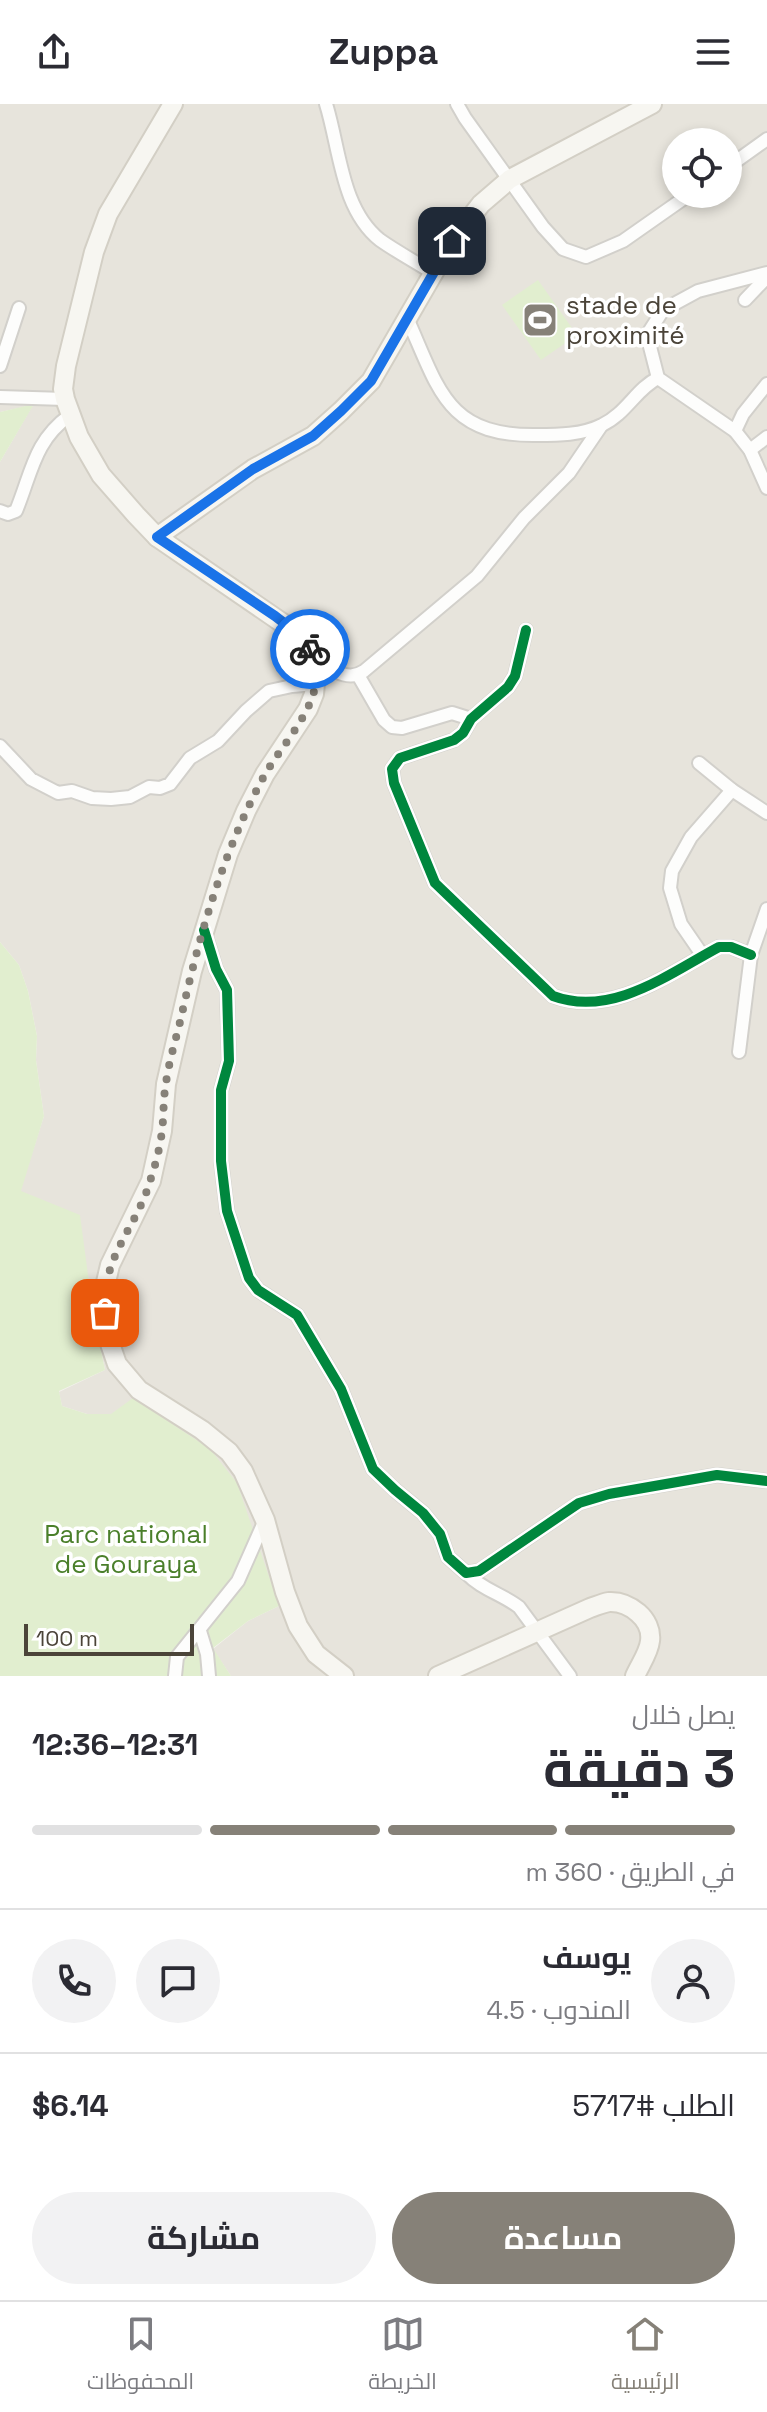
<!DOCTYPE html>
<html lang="ar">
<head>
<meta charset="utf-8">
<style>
	:root { --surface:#fff; --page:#f2f2f3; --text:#2b2b33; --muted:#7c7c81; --line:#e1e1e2; --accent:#868178 }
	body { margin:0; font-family:"Space Grotesk",Cairo,sans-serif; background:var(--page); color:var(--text); direction:rtl; height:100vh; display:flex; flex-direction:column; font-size:30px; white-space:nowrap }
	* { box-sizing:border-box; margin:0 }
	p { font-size:26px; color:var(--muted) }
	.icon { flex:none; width:44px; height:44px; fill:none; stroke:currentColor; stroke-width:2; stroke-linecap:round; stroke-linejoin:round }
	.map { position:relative; height:1572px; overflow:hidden; direction:ltr }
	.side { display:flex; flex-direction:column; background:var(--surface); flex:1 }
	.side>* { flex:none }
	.fabs { position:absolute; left:662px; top:24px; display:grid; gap:16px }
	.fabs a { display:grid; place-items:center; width:80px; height:80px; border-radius:50%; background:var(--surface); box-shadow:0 4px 12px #0003; font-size:40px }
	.scale { position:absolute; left:24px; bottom:20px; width:170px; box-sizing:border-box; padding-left:8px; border:4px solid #4b4439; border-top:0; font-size:22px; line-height:28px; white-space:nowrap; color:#4b4439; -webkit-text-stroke:6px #fff; paint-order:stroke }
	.pin { position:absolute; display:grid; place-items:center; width:68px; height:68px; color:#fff; margin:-34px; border-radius:16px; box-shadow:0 4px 12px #0006 }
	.courier { position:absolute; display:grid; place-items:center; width:80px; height:80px; margin:-40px; border:6px solid #1a73e8; border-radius:50%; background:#fff; color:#222; box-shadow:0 2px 10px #0007 }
	.summary em { font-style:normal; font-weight:700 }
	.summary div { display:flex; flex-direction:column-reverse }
	.summary { display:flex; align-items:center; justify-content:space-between; height:136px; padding:0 32px }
	h1 { font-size:52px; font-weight:700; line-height:60px }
	.bar { display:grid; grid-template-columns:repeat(4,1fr); gap:12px 8px; align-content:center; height:96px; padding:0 32px }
	.bar i { height:10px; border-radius:6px; background:var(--line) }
	.bar .selected { background:var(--accent) }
	.bar p { grid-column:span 4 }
	.line { display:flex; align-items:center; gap:20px; padding:0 32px; border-top:2px solid var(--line) }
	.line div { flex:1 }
	.round { display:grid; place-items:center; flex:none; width:84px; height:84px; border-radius:42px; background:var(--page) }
	.button { display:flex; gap:16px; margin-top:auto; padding:16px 32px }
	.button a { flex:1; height:92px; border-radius:48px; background:var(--accent); color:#fff; font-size:32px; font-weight:700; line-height:92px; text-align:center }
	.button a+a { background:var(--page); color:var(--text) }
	header { display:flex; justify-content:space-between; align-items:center; height:104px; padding:0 32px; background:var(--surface); font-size:36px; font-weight:700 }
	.tabs { display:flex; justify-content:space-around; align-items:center; height:112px; border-top:2px solid var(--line); background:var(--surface); font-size:22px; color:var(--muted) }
	.tabs a { display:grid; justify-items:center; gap:4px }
	.tabs .selected { color:var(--accent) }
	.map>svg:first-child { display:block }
</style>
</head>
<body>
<header><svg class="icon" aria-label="menu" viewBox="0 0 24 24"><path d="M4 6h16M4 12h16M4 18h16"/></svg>Zuppa<svg class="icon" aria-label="share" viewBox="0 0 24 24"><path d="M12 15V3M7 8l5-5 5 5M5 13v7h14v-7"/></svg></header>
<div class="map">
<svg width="767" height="1572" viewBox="0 0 767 1572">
	<rect width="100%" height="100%" fill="#f4f2ee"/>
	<path fill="#e7e4dc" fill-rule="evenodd" d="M0,0h767v1572h-536l-18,-27 35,-28 31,-15 -168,-192h-24l-25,-8 -3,-14 46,-22 -13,-65 -72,-114 24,-75 -8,-56 1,-24 -9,-45 -9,-26 -19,-23v-480l33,-57 -33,7zM676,38h52v52h-52z"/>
	<g fill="#e1eecf">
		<path d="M538,176l39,55 -36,25 -39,-55z"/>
		<path d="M34,300l-34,58v-50z"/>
		<path d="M0,838l19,23 9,26 9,45 -1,24 8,56 -23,75 59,24 12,90 13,65 -46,21 3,15 25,8h24l22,-16 77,51 27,34 42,123 -31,15 -35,27 18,28h-231z"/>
	</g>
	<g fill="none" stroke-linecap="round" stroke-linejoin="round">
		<defs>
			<g id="street">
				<path d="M326,0c14,45 15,105 54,136 17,12 36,22 53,33"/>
				<path d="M457,0l8,14 78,109 20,22 23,8 37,-16 67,-47"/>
				<path d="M728,63l39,-28"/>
				<path d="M767,169l-69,18 -35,19 -16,25 11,43 77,53 15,19 17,38"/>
				<path d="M745,196l22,-23"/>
				<path d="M407,214c32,71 39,118 129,117 22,0 46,0 66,-10 24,-11 34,-36 56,-47"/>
				<path d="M0,262l19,-58"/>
				<path d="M0,293l65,2"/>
				<path d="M735,327l8,-17 24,-30"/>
				<path d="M750,346l17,-13"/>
				<path d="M0,407l8,3 8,-3c16,-39 18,-70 54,-96"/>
				<path d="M526,526l-11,46 -7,11 -37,32 -8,14 -9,7 -54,18 -8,11 2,14 41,100 118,113c59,22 117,-23 166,-49h12l20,8"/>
				<path d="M315,555c16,9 32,24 49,12l113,-95 47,-58 45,-45 32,-47"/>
				<path d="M358,571l26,45 8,7 10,1 50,-15 19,6"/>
				<path d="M0,642l31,33 27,14 14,-2 20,7 19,1 19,-2 19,-10 11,1 10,-4 20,-26 28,-17 28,-30 23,-20 23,-5 23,-2"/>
				<path d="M699,659l33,27 35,23"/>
				<path d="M205,829l11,36 11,21 2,71 -8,29v71l6,50 22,67 9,12 39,25 44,74 32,80 22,21 28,23 17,21 8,23 18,16 13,-2 100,-68 30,-9 108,-19 50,6"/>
				<path d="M703,852l-22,-32 -11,-36 2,-17 19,-34 41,-47"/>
				<path d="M739,948l12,-97 16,-46"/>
				<path d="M466,1469c15,16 36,21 53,34l51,69"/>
				<path d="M200,1527l7,23 2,22"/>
				<path d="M175,1572l2,-19 61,-76 27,-61"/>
			</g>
			<g id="secondary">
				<path d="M173,0l-65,110 -14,38 -28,114 -3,23 2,10 14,38 22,38 35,40 21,22 140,96 18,26 1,14 -2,21 -6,15 -43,65 -19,37 -18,43 -36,117 -26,113 -4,47 -11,50 -41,84 -7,30 3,37 11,32 22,26 63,40 27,22 14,19 22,49 20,72 13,34 18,28 28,22"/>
				<path d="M157,433l96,-68 60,-33 28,-25 30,-30 81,-140 29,-37 29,-25 142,-75"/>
				<path d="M438,1572l152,-68c6,-2 13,-5 19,-6 20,-1 44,17 41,39 -1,11 -10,24 -15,35"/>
			</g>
		</defs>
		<use href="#street" stroke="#d2d0cb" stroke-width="16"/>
		<use href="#secondary" stroke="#d3cfc5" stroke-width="22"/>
		<use href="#street" stroke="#fdfdfc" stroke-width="12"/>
		<use href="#secondary" stroke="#f7f6f1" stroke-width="18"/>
		<defs>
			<g id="cycleway">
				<path d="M526,526l-11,46 -7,11 -37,32 -8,14 -9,7 -54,18 -8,11 2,14 41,100 118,113c59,22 117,-23 166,-49h12l20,8"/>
				<path d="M204,826l12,39 11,21 2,71 -8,29v71l6,50 22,67 9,12 39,25 44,74 32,80 22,21 28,23 17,21 8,23 18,16 13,-2 100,-68 30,-9 108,-19 50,6"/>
			</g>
		</defs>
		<use href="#cycleway" stroke="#fff" stroke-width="15"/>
		<use href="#cycleway" stroke="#00873e" stroke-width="10"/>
	</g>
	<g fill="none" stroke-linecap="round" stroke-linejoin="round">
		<path stroke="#868178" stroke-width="8" stroke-dasharray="0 14.4" d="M105,1209c-4,-58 32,-84 46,-135 5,-15 9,-31 11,-47 2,-16 1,-32 4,-48 3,-22 10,-44 15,-65 18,-82 42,-166 82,-240 21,-39 71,-83 47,-129"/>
		<path stroke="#1a73e8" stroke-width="10" d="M310,545l-13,-16 -22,-17 -118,-79 96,-68 60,-33 28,-25 30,-30 81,-140"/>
	</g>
	<defs>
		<symbol id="stadium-square" viewBox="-11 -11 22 22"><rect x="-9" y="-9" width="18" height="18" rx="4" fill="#868178" stroke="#fff"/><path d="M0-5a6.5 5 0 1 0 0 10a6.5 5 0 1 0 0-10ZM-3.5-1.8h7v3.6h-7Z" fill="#fff"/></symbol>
	</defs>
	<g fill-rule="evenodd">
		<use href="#stadium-square" x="520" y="196" width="40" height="40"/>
	</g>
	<g text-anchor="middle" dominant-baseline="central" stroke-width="7" stroke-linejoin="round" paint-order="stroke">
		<g font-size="26" fill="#4b4439" stroke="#fff" text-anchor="start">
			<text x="566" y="201">stade de<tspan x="566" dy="30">proximité</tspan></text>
		</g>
		<g font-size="26" fill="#4a7f2a" stroke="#fff">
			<text x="126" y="1430">Parc national<tspan x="126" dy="30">de Gouraya</tspan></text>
		</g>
	</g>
</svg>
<div class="fabs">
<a><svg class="icon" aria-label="locate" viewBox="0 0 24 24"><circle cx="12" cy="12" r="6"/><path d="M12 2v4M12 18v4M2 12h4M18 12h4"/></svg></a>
</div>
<div class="scale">100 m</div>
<div class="pin" style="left:105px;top:1209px;background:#ea580c"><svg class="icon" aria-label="bag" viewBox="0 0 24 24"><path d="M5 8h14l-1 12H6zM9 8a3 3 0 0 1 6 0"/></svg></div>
<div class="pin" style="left:452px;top:137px;background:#1f2937"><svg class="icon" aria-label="home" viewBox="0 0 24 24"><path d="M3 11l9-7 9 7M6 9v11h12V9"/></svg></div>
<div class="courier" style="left:310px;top:545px"><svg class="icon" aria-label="bike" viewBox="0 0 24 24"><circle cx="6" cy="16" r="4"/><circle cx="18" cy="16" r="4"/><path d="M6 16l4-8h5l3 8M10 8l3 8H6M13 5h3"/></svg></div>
</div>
<section class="side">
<div class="summary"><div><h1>3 دقيقة</h1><p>يصل خلال</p></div><em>12:31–12:36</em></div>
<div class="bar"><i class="selected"></i><i class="selected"></i><i class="selected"></i><i></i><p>في الطريق · 360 m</p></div>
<div class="line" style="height:144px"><a class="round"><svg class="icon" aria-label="person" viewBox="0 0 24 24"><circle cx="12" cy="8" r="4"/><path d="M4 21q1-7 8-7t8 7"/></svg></a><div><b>يوسف</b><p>المندوب · 4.5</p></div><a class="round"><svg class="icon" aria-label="chat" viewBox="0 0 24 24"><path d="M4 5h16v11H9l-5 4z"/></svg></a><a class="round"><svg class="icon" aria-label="phone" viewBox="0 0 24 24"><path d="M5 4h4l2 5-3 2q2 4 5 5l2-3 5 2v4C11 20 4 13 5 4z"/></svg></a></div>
<div class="line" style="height:104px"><div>الطلب #5717</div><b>$6.14</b></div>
<div class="button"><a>مساعدة</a><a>مشاركة</a></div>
</section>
<nav class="tabs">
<a class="selected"><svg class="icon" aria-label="home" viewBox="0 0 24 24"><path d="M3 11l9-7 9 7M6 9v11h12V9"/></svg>الرئيسية</a>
<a><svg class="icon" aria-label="map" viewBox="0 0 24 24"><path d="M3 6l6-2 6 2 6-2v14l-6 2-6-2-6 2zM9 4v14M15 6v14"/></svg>الخريطة</a>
<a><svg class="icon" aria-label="saved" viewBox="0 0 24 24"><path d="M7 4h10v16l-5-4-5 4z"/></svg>المحفوظات</a>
</nav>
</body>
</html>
